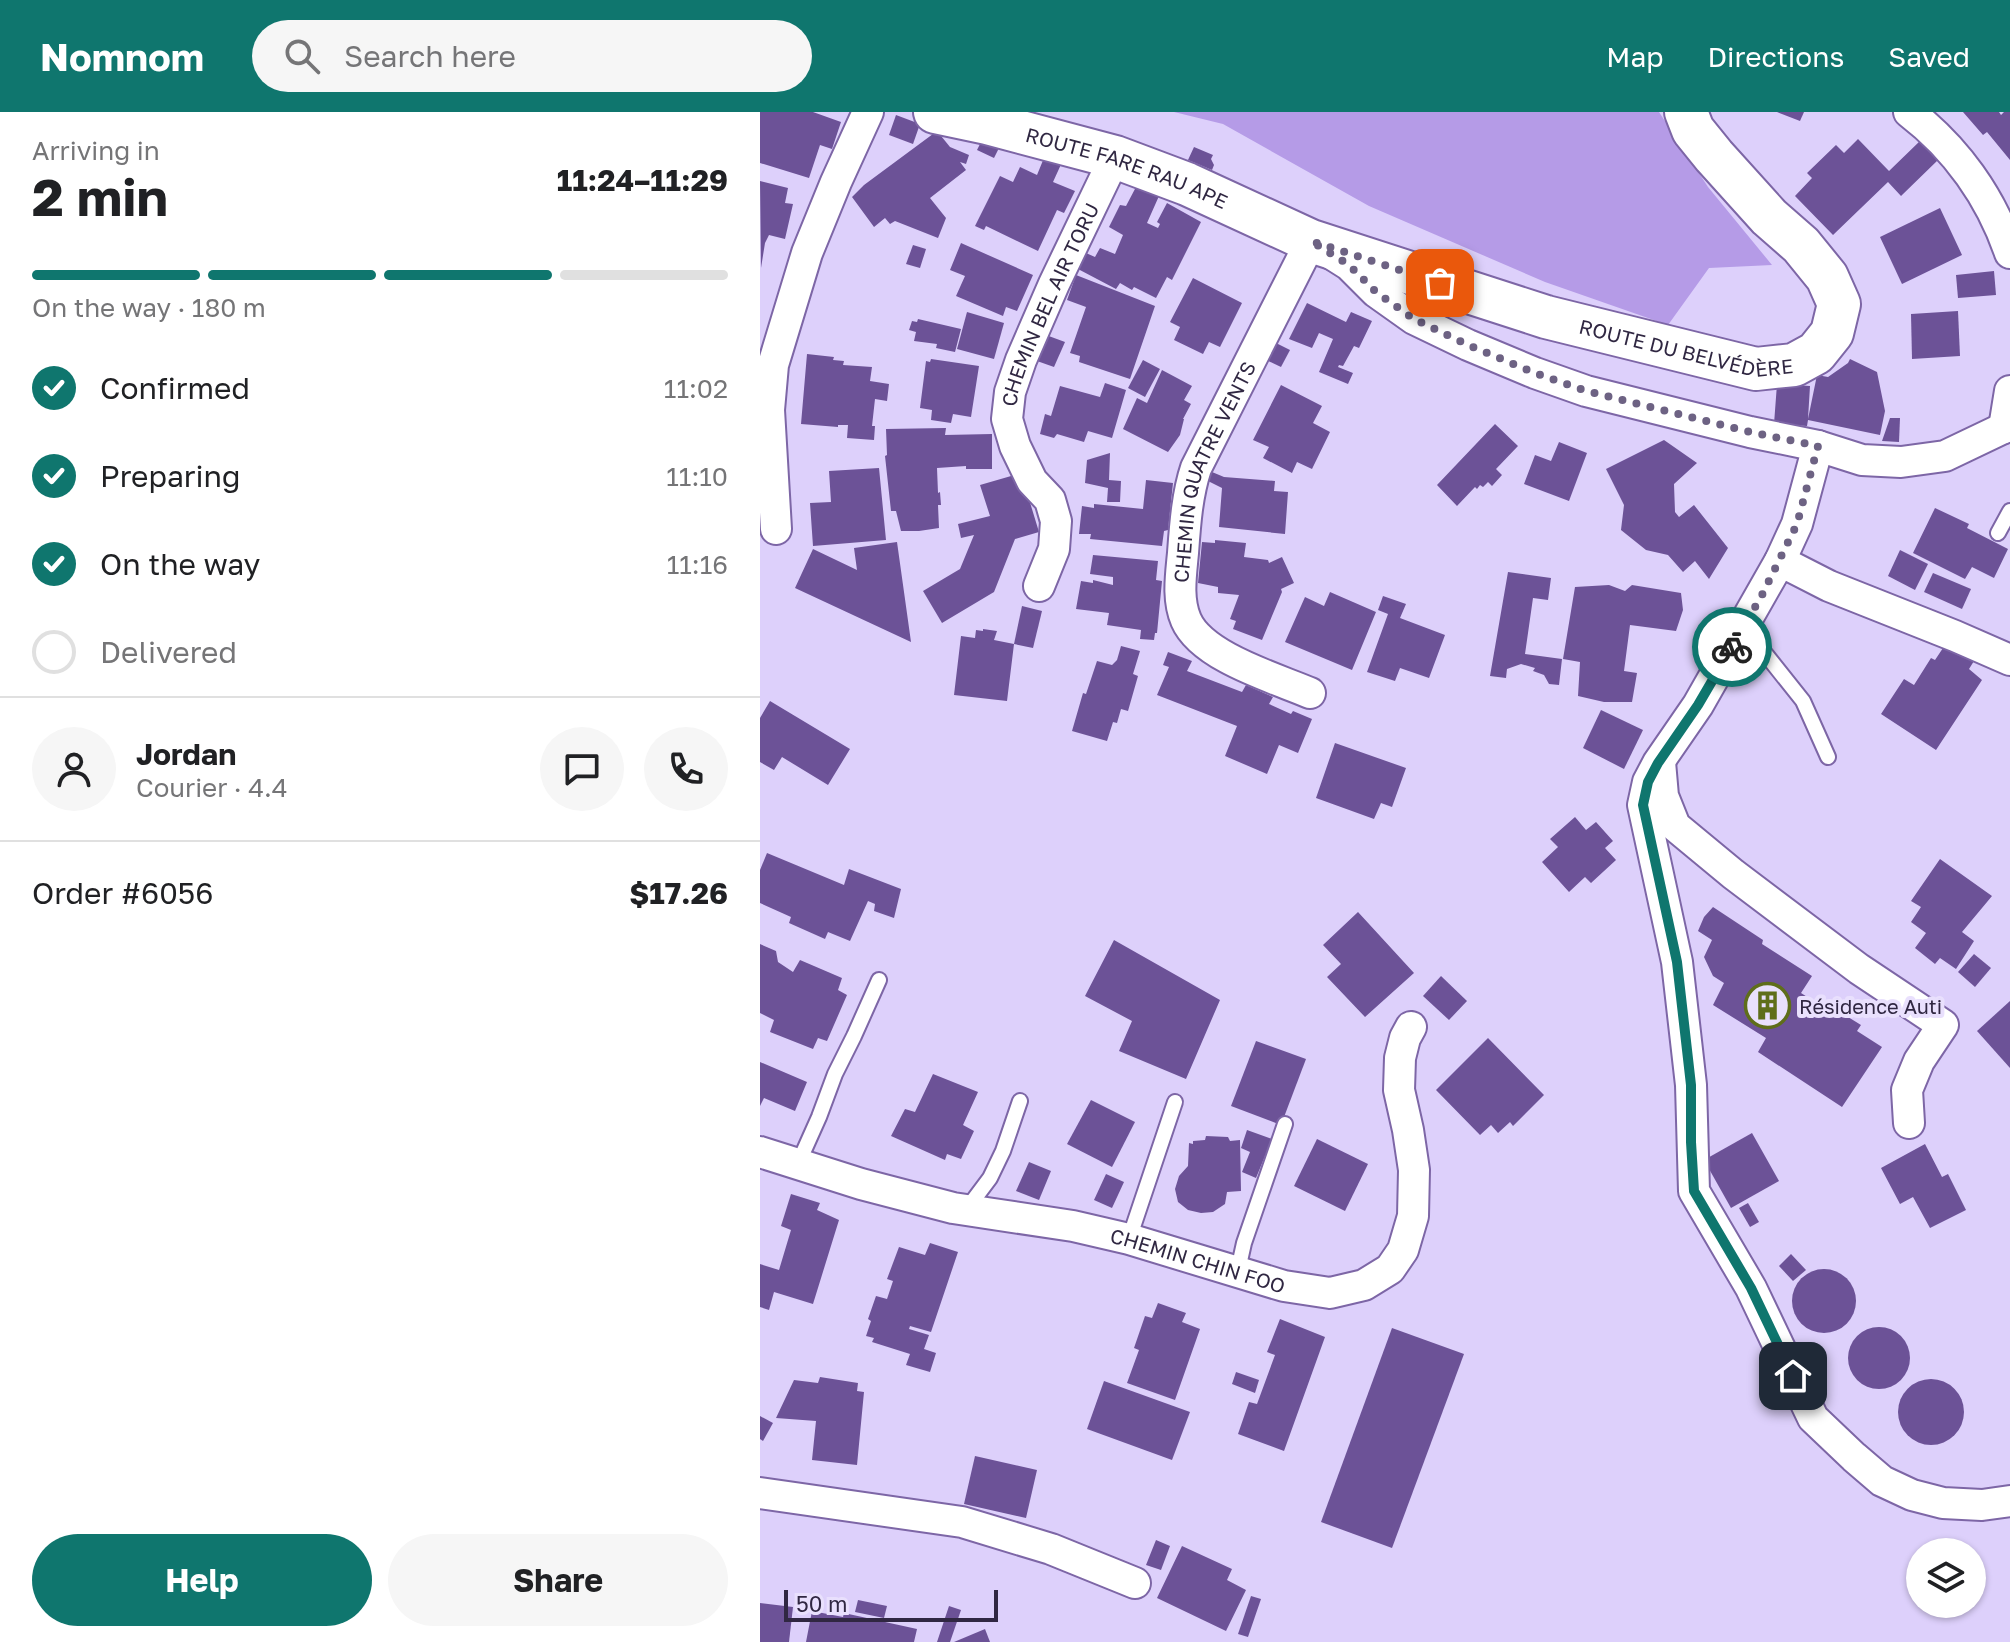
<!DOCTYPE html>
<html lang="en">
<head>
<meta charset="utf-8">
<style>
	:root { --surface:#fff; --page:#f6f6f6; --text:#202124; --muted:#757577; --line:#e0e0e0; --accent:#0f766e }
	body { margin:0; font-family:"Golos Text",sans-serif; background:var(--page); color:var(--text); height:100vh; display:flex; flex-direction:column; font-size:30px; white-space:nowrap }
	* { box-sizing:border-box; margin:0 }
	p { font-size:26px; color:var(--muted) }
	.icon { flex:none; width:44px; height:44px; fill:none; stroke:currentColor; stroke-width:2; stroke-linecap:round; stroke-linejoin:round }
	.map { position:relative; flex:1; overflow:hidden }
	.sheet { display:flex; flex-direction:column; background:var(--surface); width:760px }
	.sheet>* { flex:none }
	.fabs { position:absolute; left:1146px; top:1426px; display:grid; gap:16px }
	.fabs a { display:grid; place-items:center; width:80px; height:80px; border-radius:50%; background:var(--surface); box-shadow:0 2px 6px #0004; font-size:40px }
	.scale { position:absolute; left:24px; bottom:20px; width:214px; box-sizing:border-box; padding-left:8px; border:4px solid #302742; border-top:0; font-size:22px; line-height:28px; white-space:nowrap; color:#302742; -webkit-text-stroke:6px #e9e0fd; paint-order:stroke }
	.pin { position:absolute; display:grid; place-items:center; width:68px; height:68px; color:#fff; margin:-34px; border-radius:16px; box-shadow:0 4px 12px #0006 }
	.courier { position:absolute; display:grid; place-items:center; width:80px; height:80px; margin:-40px; border:6px solid #0f766e; border-radius:50%; background:#fff; color:#222; box-shadow:0 2px 10px #0007 }
	.overview em { font-style:normal; font-weight:700 }
	.overview div { display:flex; flex-direction:column-reverse }
	.overview { display:flex; align-items:center; justify-content:space-between; height:136px; padding:0 32px }
	h1 { font-size:52px; font-weight:700; line-height:60px }
	.bar { display:grid; grid-template-columns:repeat(4,1fr); gap:12px 8px; align-content:center; height:96px; padding:0 32px }
	.bar i { height:10px; border-radius:6px; background:var(--line) }
	.bar .on { background:var(--accent) }
	.bar p { grid-column:span 4 }
	.line { display:flex; align-items:center; gap:20px; padding:0 32px; border-top:2px solid var(--line) }
	.line div { flex:1 }
	.round { display:grid; place-items:center; flex:none; width:84px; height:84px; border-radius:42px; background:var(--page) }
	ol { padding:0 32px; list-style:none }
	li { display:flex; align-items:center; gap:24px; height:88px }
	li p { margin-inline-start:auto }
	li .icon { padding:8px; border-radius:50%; background:var(--accent); color:#fff; stroke-width:4 }
	li:last-child { color:var(--muted) }
	li i { width:44px; height:44px; border:4px solid var(--line); border-radius:50% }
	.primary-button { display:flex; gap:16px; margin-top:auto; padding:16px 32px }
	.primary-button a { flex:1; height:92px; border-radius:48px; background:var(--accent); color:#fff; font-size:32px; font-weight:700; line-height:92px; text-align:center }
	.primary-button a+a { background:var(--page); color:var(--text) }
	header { display:flex; align-items:center; gap:48px; box-sizing:border-box; height:112px; padding:0 40px; background:var(--accent); color:#fff }
	header strong { font-size:38px }
	nav { display:flex; gap:44px; margin-inline-start:auto; font-size:28px }
	.search { width:560px; height:72px; background:var(--page); display:flex; align-items:center; gap:20px; box-sizing:border-box; padding:0 28px; border-radius:44px; color:var(--muted); font-size:30px }
	main { display:flex; flex:1; min-height:0 }
	.map>svg:first-child { display:block }
</style>
</head>
<body>
<header>
<strong>Nomnom</strong>
<div class="search"><svg class="icon" aria-label="search" viewBox="0 0 24 24"><circle cx="10" cy="10" r="6"/><path d="M15 15l6 6"/></svg>Search here</div>
<nav><a>Map</a><a>Directions</a><a>Saved</a></nav>
</header>
<main>
<section class="sheet">
<div class="overview"><div><h1>2 min</h1><p>Arriving in</p></div><em>11:24–11:29</em></div>
<div class="bar"><i class="on"></i><i class="on"></i><i class="on"></i><i></i><p>On the way · 180 m</p></div>
<ol>
<li><svg class="icon" aria-label="check" viewBox="0 0 24 24"><path d="M5 12l5 5 9-10"/></svg>Confirmed<p>11:02</p></li>
<li><svg class="icon" aria-label="check" viewBox="0 0 24 24"><path d="M5 12l5 5 9-10"/></svg>Preparing<p>11:10</p></li>
<li><svg class="icon" aria-label="check" viewBox="0 0 24 24"><path d="M5 12l5 5 9-10"/></svg>On the way<p>11:16</p></li>
<li><i></i>Delivered</li>
</ol>
<div class="line" style="height:144px"><a class="round"><svg class="icon" aria-label="person" viewBox="0 0 24 24"><circle cx="12" cy="8" r="4"/><path d="M4 21q1-7 8-7t8 7"/></svg></a><div><b>Jordan</b><p>Courier · 4.4</p></div><a class="round"><svg class="icon" aria-label="chat" viewBox="0 0 24 24"><path d="M4 5h16v11H9l-5 4z"/></svg></a><a class="round"><svg class="icon" aria-label="phone" viewBox="0 0 24 24"><path d="M5 4h4l2 5-3 2q2 4 5 5l2-3 5 2v4C11 20 4 13 5 4z"/></svg></a></div>
<div class="line" style="height:104px"><div>Order #6056</div><b>$17.26</b></div>
<div class="primary-button"><a>Help</a><a>Share</a></div>
</section>
<div class="map">
<svg width="1250" height="1530" viewBox="0 0 1250 1530">
	<rect width="100%" height="100%" fill="#ddd0fb"/>
	<path fill="#b59be7" d="M414,0h485l49,75 64,78 -63,3 -41,57 -123,-43 -176,-76 -146,-82z"/>
	<g fill="#6c5297">
		<path d="M0,0h53l28,10 -9,27 -12,-4 -11,33 -49,-15z"/>
		<path d="M1017,0h27l-4,9z"/>
		<path d="M1203,0h36l2,3 3,-3h6v48l-23,-28 -4,3z"/>
		<path d="M136,3l24,9 -7,20 -24,-9z"/>
		<path d="M177,19l13,16 19,8 -3,9 -6,-2 6,8 -36,28 16,20 -8,20 -43,-17 -5,3 -5,-6 -11,9 -22,-30 12,-12z"/>
		<path d="M224,24l17,8 -7,14 -17,-8z"/>
		<path d="M1098,27l31,32 31,-30 18,19 -37,36 -13,-14 -55,53 -38,-39 17,-18 -5,-5 29,-28 8,8z"/>
		<path d="M434,35l19,8 -2,4 3,6 -2,5 -24,-10z"/>
		<path d="M286,41l17,7 -10,22 22,9 -11,22 -7,-3 -19,41 -52,-25 -2,4 -9,-4 25,-50 13,6 7,-15 17,8z"/>
		<path d="M0,69l28,7 -3,15 8,1 -8,35 -16,-4 -4,8 -4,25z"/>
		<path d="M376,75l23,9 -12,27 11,5 2,-4 -3,-2 10,-19 34,19 -29,58 -5,-3 -11,21 -22,-11 -2,3 -12,-7 -4,6 -38,-20 8,-16 9,4 5,-9 15,6 8,-19 -14,-8 11,-22 6,1z"/>
		<path d="M1180,96l22,47 -60,29 -22,-47z"/>
		<path d="M201,131l72,32 -16,36 -11,-4 -3,9 -47,-20 9,-20 -15,-6z"/>
		<path d="M153,133l13,4 -6,19 -14,-4z"/>
		<path d="M1234,159l2,24 -38,3 -2,-23z"/>
		<path d="M316,163l79,31 -25,73 -51,-17 1,-6 -10,-3 16,-46 -19,-7z"/>
		<path d="M433,166l49,25 -22,44 -11,-5 -6,12 -29,-14 6,-13 -10,-5z"/>
		<path d="M547,191l39,19 5,-10 21,9 -13,27 -5,-2 -11,20 -4,-1 -1,2 15,6 -5,11 -29,-12 14,-33 -14,-6 -7,15 -23,-9z"/>
		<path d="M1198,199l2,45 -48,3 -1,-45z"/>
		<path d="M207,200l37,11 -10,36 -37,-10z"/>
		<path d="M158,207l43,10 -6,23 -19,-4 1,-4 -23,-3 2,-9 -7,-2 3,-9 5,1z"/>
		<path d="M286,223l19,7 -11,25 -17,-6z"/>
		<path d="M512,229l18,9 -9,17 -17,-8z"/>
		<path d="M47,242l27,3 -1,3 11,1 -1,4 29,2 -2,14 19,3 -2,17 -12,-2 -3,27h3l-1,14 -27,-2 1,-13h-10v2l-37,-3z"/>
		<path d="M171,247l48,7 -8,51 -18,-3 -2,9 -20,-3 1,-10 -12,-2 6,-47 4,1z"/>
		<path d="M1090,247l27,13 8,39 -5,24 -72,-15 -1,6 -33,-2 3,-40 33,2 -2,33 9,-44 11,2 20,-14z"/>
		<path d="M383,248l17,9 -15,28 -17,-9z"/>
		<path d="M402,258l30,16 -8,14 7,4 -8,15h1l-4,16 -12,17 -45,-23 14,-31 10,5z"/>
		<path d="M345,271l21,7 -14,48 -24,-7 -4,11 -27,-8 -3,4 -14,-4 5,-20 6,2 9,-30 40,11z"/>
		<path d="M521,273l41,21 -9,17 17,9 -18,37 -15,-7 -5,11 -29,-15 6,-11 -16,-7z"/>
		<path d="M1130,306h10l-1,24 -17,-1z"/>
		<path d="M735,312l23,22 -22,23 6,6 -10,11 -4,-4 -5,5 -3,-2 -3,4 -2,-2 -18,19 -20,-21z"/>
		<path d="M186,316l-1,7 47,-1v35h-26v-3l-29,2 1,25 2,-1 1,13h-3l1,23 -20,3h-18l-5,-20h-5l-6,-55 2,-1 -1,-26z"/>
		<path d="M904,328l33,23 -23,21 1,28 4,5 15,-12 34,43 -19,31 -14,-18 -12,11 -15,-17 -22,-5 -25,-20 3,-25 -18,-36z"/>
		<path d="M799,330l28,11 -18,48 -45,-17 11,-29 16,6z"/>
		<path d="M350,341l-1,27 12,1 -1,21h-13l1,-14 -23,-5 2,-23z"/>
		<path d="M119,356l7,72 -73,6 -3,-43 21,-1 -2,-31z"/>
		<path d="M452,360l12,5 51,4 -1,10 14,1 -3,42 -66,-7 3,-39 -14,-7z"/>
		<path d="M261,361l18,59 -24,7 -21,53 -52,31 -19,-32 37,-22 14,-34 -13,3 -3,-14 32,-8 -10,-31z"/>
		<path d="M386,368l27,3 -5,47 -4,1 -2,15 -72,-7 1,-5h-12l3,-28 12,2v-4l49,5z"/>
		<path d="M1175,396l34,16 -2,4 41,21 -14,29 -22,-11 -7,12 -52,-26z"/>
		<path d="M455,428l31,3 -2,14 24,3 1,3 13,-6 12,26 -13,6 1,3 -20,48 -29,-11 3,-8 -6,-2 9,-24 -21,-2v-6l-20,-4 4,-41 13,1z"/>
		<path d="M137,430l14,100 -116,-54 18,-39 44,21 -3,-22z"/>
		<path d="M1140,438l28,14 -13,26 -27,-14z"/>
		<path d="M333,443l65,6 -2,19 6,1 -5,52h-2l-1,7 -14,-1 1,-9 -34,-5 2,-12 -33,-4 5,-28 12,2v-3l20,5v-8l-23,-3z"/>
		<path d="M748,460l43,6 -3,22 -15,-2 -8,56 37,5 -3,26 -10,-1 -5,-9 -11,-4 2,-3 -14,-4 -14,5 -1,9 -16,-2z"/>
		<path d="M1173,461l38,16 -9,20 -38,-17z"/>
		<path d="M849,473l16,6 7,-6 49,8 2,17 -7,21 -46,-6 -6,46 13,2 -5,29h-28l-26,-6 2,-34 -17,-3 12,-72z"/>
		<path d="M570,480l46,20 -24,58 -67,-28 20,-45 19,9z"/>
		<path d="M623,484l23,8 -6,14 45,17 -16,43 -29,-10 -5,13 -28,-9 21,-58 -10,-4z"/>
		<path d="M262,494l20,5 -9,37 -19,-4z"/>
		<path d="M223,517l14,2 -3,9 20,4 -7,57 -53,-6 7,-59 14,2 1,-8 7,1z"/>
		<path d="M1185,533l29,16 -5,8 13,11 -46,70 -55,-36 23,-35 10,6 17,-27 4,2z"/>
		<path d="M361,534l19,5 -7,23 5,2 -10,35 -7,-2 -4,14 -4,-1 -6,19 -35,-10 11,-38 3,1 11,-33 15,4 5,-5z"/>
		<path d="M408,540l24,9 -5,10 55,21 4,-7 27,12 -4,7 22,10 2,-3 19,8 -14,34 -19,-8 -12,29 -42,-18 12,-30 -80,-31 12,-28 -6,-2z"/>
		<path d="M10,589l80,48 -22,36 -46,-28 -8,13 -14,-8v-44z"/>
		<path d="M841,598l42,20 -19,39 -41,-21z"/>
		<path d="M575,631l71,25 -14,39 -11,-4 -7,16 -58,-21z"/>
		<path d="M815,705l11,13 10,-8 17,19 -8,7 11,12 -25,23 -6,-6 -16,15 -27,-30 16,-15 -8,-8z"/>
		<path d="M7,741l77,32 5,-16 52,20 -7,29 -20,-7 1,-7 -7,-3 -18,40 -22,-9 -3,7 -36,-16 2,-6 -31,-14v-33z"/>
		<path d="M1180,747l52,37 -30,36 12,9 -18,28 -16,-11 -5,6 -20,-16 11,-15 -15,-11 10,-15 -10,-6z"/>
		<path d="M953,795l50,33 -1,4 50,32 -11,17 22,14 4,-3 34,21 -4,6 25,16 -40,60 -84,-55 8,-14 -53,-33 11,-22 -11,-7 -9,-19 8,-17 -14,-9 6,-14z"/>
		<path d="M598,800l56,61 -49,44 -38,-40 14,-13 -18,-19z"/>
		<path d="M354,828l106,60 -34,79 -67,-28 13,-30 -47,-25z"/>
		<path d="M0,832l16,7 2,11 15,10 7,-12 42,18 -4,12 9,5 -20,46 -9,-3 -5,11 -43,-17 4,-12 -14,-7z"/>
		<path d="M1214,842l17,14 -16,19 -17,-15z"/>
		<path d="M681,864l26,25 -18,19 -26,-24z"/>
		<path d="M1250,889v67l-33,-37z"/>
		<path d="M728,926l56,57 -31,31 -3,-4 -12,11 -7,-8 -11,10 -44,-45z"/>
		<path d="M496,929l50,18 -25,66 -50,-19z"/>
		<path d="M0,950l47,20 -12,29 -31,-13 -4,8z"/>
		<path d="M173,962l45,18 -15,33 11,6 -13,28 -14,-5 -2,6 -54,-24 14,-27 10,3z"/>
		<path d="M331,988l44,22 -23,45 -45,-23z"/>
		<path d="M487,1018l25,9 -16,39 -14,-6 8,-20 -9,-4z"/>
		<path d="M992,1021l27,48 -48,27 -27,-48z"/>
		<path d="M446,1024l22,1 2,4 10,-1 1,51 -14,1 -2,12 -12,8 -12,1 -13,-3 -10,-8 -3,-13 4,-13 9,-10 1,-23 4,1v-3l12,-1z"/>
		<path d="M557,1027l51,25 -23,47 -51,-25z"/>
		<path d="M1165,1032l17,33 6,-3 18,36 -36,18 -17,-31 -13,7 -19,-36z"/>
		<path d="M269,1050l22,9 -12,29 -23,-9z"/>
		<path d="M346,1062l18,8 -12,26 -18,-8z"/>
		<path d="M31,1082l29,9 -3,7 22,10 -26,84 -39,-12 -5,18 -9,-3v-43l19,6 12,-40 -10,-4z"/>
		<path d="M988,1091l11,19 -9,5 -11,-19z"/>
		<path d="M170,1131l28,9 -27,80 -21,-6 -1,3 20,6 -5,14 12,4 -6,19 -24,-7 4,-11 -38,-12 2,-4 -8,-2 5,-15 -3,-2 8,-23 11,3 6,-18 -6,-2 12,-32 26,8z"/>
		<path d="M1031,1142l15,16 -13,11 -14,-15z"/>
		<circle cx="1064" cy="1189" r="32"/>
		<path d="M398,1191l28,10 -4,9 18,7 -25,71 -48,-17 12,-33 -5,-2 11,-32 7,2z"/>
		<path d="M520,1207l45,18 -41,114 -46,-17 11,-32 8,2 18,-49 -8,-3z"/>
		<circle cx="1119" cy="1246" r="31"/>
		<path d="M632,1216l72,26 -72,194 -71,-26z"/>
		<path d="M476,1260l23,8 -4,13 -23,-9z"/>
		<path d="M60,1265l38,6 -1,8 7,1 -7,73 -45,-5 4,-39 -40,-3 18,-38 24,3z"/>
		<circle cx="1171" cy="1300" r="33"/>
		<path d="M344,1269l86,31 -18,48 -85,-31z"/>
		<path d="M0,1304l13,7 -10,18 -3,-2z"/>
		<path d="M215,1344l62,14 -11,48 -62,-14z"/>
		<path d="M396,1428l14,6 -9,24 -15,-5z"/>
		<path d="M422,1434l50,23 -5,11 19,10 -20,41 -69,-33z"/>
		<path d="M491,1484l10,3 -13,38 -10,-3z"/>
		<path d="M98,1488l29,6 -3,12 -29,-6z"/>
		<path d="M0,1491l33,4 -4,35h-29z"/>
		<path d="M189,1494l12,4 -11,32h-13z"/>
		<path d="M52,1499l31,6 1,-4 73,16 -3,13h-108z"/>
		<path d="M225,1517l5,13h-36z"/>
	</g>
	<g fill="none" stroke-linecap="round" stroke-linejoin="round">
		<defs>
			<g id="lane">
				<path d="M1238,421l12,-22"/>
				<path d="M984,515l59,74 25,56"/>
				<path d="M38,1052l21,-47 16,-43 19,-38 25,-56"/>
				<path d="M206,1098l24,-32 13,-27 17,-50"/>
				<path d="M369,1127l46,-137"/>
				<path d="M478,1158l6,-27 41,-119"/>
			</g>
			<g id="street">
				<path d="M1149,0c47,36 82,85 101,141"/>
				<path d="M1244,316l6,-37"/>
				<path d="M1058,334l-21,78 -17,37 -82,144 -40,58 -10,19 -5,23 34,157 14,123 3,106 57,97 62,130 41,39 28,24 30,14 31,8 39,2 28,-4"/>
				<path d="M16,417l-7,-119 4,-45 34,-112 29,-71 32,-70"/>
				<path d="M1020,449l49,25 126,50 55,24"/>
				<path id="s1" d="M279,474l15,-37 2,-28 -6,-21 -18,-19 -17,-35 -8,-27 3,-27 11,-32 33,-76 61,-127"/>
				<path id="s2" d="M550,581c-35,-15 -108,-36 -124,-73 -9,-21 -5,-45 -3,-67 2,-28 4,-58 13,-85l115,-227 38,24 27,27 38,27 54,26 67,28 51,18 164,41 68,14 44,14 39,2 44,-6 65,-31"/>
				<path d="M900,650l3,34 12,30 58,48 126,95 84,56 -24,36 -12,29 2,33"/>
				<path id="s3" d="M0,1040l101,32 92,24 120,18 56,13 155,47 46,7 34,-8 26,-16 13,-19 10,-34 1,-46 -6,-40 -9,-40 1,-32 5,-20 6,-11"/>
				<path d="M0,1381l202,29 89,27 84,34"/>
			</g>
			<g id="secondary">
				<path id="s4" d="M175,0l52,11 128,34 72,27 124,57 235,76 210,52 38,-4 22,-12 16,-20 7,-29 -12,-27 -26,-32 -32,-28 -55,-61 -21,-26 -7,-18"/>
			</g>
		</defs>
		<use href="#lane" stroke="#7d66a6" stroke-width="18"/>
		<use href="#street" stroke="#7d66a6" stroke-width="34"/>
		<use href="#secondary" stroke="#7d66a6" stroke-width="46"/>
		<use href="#lane" stroke="#fff" stroke-width="14"/>
		<use href="#street" stroke="#fff" stroke-width="30"/>
		<use href="#secondary" stroke="#fff" stroke-width="42"/>
	</g>
	<g fill="none" stroke-linecap="round" stroke-linejoin="round">
		<path stroke="#6d6283" stroke-width="8" stroke-dasharray="0 14.4" d="M680,171l-129,-42 38,24 27,27 38,27 54,26 67,28 51,18 164,41 68,14 -21,78 -35,71 -30,52"/>
		<path stroke="#0f766e" stroke-width="10" d="M972,535l-34,58 -40,58 -10,19 -5,23 34,157 14,123v57l3,49 57,97 42,88"/>
	</g>
	<defs>
		<symbol id="building-ring" viewBox="-11 -11 22 22"><circle r="9.5" fill="#e9e0fd" stroke="#5f6e1a" stroke-width="1.5"/><path d="M-4-6H4V6H1V3H-1V6H-4ZM-2.5-4.3h1.7v1.8h-1.7ZM.8-4.3h1.7v1.8H.8ZM-2.5-1h1.7V.8h-1.7ZM.8-1h1.7V.8H.8Z" fill="#5f6e1a"/></symbol>
	</defs>
	<g fill-rule="evenodd">
		<use href="#building-ring" x="982" y="868" width="51" height="51"/>
	</g>
	<g text-anchor="middle" dominant-baseline="central" stroke-width="8" stroke-linejoin="round" paint-order="stroke">
		<g font-size="20" fill="#302742" stroke="#e9e0fd">
			<text stroke="none"><textPath href="#s4" startOffset="200">ROUTE FARE RAU APE</textPath></text>
			<text stroke="none"><textPath href="#s1" startOffset="306">CHEMIN BEL AIR TORU</textPath></text>
			<text stroke="none"><textPath href="#s4" startOffset="790">ROUTE DU BELVÉDÈRE</textPath></text>
			<text stroke="none"><textPath href="#s2" startOffset="302">CHEMIN QUATRE VENTS</textPath></text>
			<text stroke="none"><textPath href="#s3" startOffset="452">CHEMIN CHIN FOO</textPath></text>
		</g>
		<g font-size="20" fill="#302742" stroke="#e9e0fd" text-anchor="start">
			<text x="1039" y="894">Résidence Auti</text>
		</g>
	</g>
</svg>
<div class="fabs">
<a><svg class="icon" aria-label="layers" viewBox="0 0 24 24"><path d="M12 4l9 5-9 5-9-5zM3 14l9 5 9-5"/></svg></a>
</div>
<div class="scale">50 m</div>
<div class="pin" style="left:680px;top:171px;background:#ea580c"><svg class="icon" aria-label="bag" viewBox="0 0 24 24"><path d="M5 8h14l-1 12H6zM9 8a3 3 0 0 1 6 0"/></svg></div>
<div class="pin" style="left:1033px;top:1264px;background:#1f2937"><svg class="icon" aria-label="home" viewBox="0 0 24 24"><path d="M3 11l9-7 9 7M6 9v11h12V9"/></svg></div>
<div class="courier" style="left:972px;top:535px"><svg class="icon" aria-label="bike" viewBox="0 0 24 24"><circle cx="6" cy="16" r="4"/><circle cx="18" cy="16" r="4"/><path d="M6 16l4-8h5l3 8M10 8l3 8H6M13 5h3"/></svg></div>
</div>
</main>
</body>
</html>
